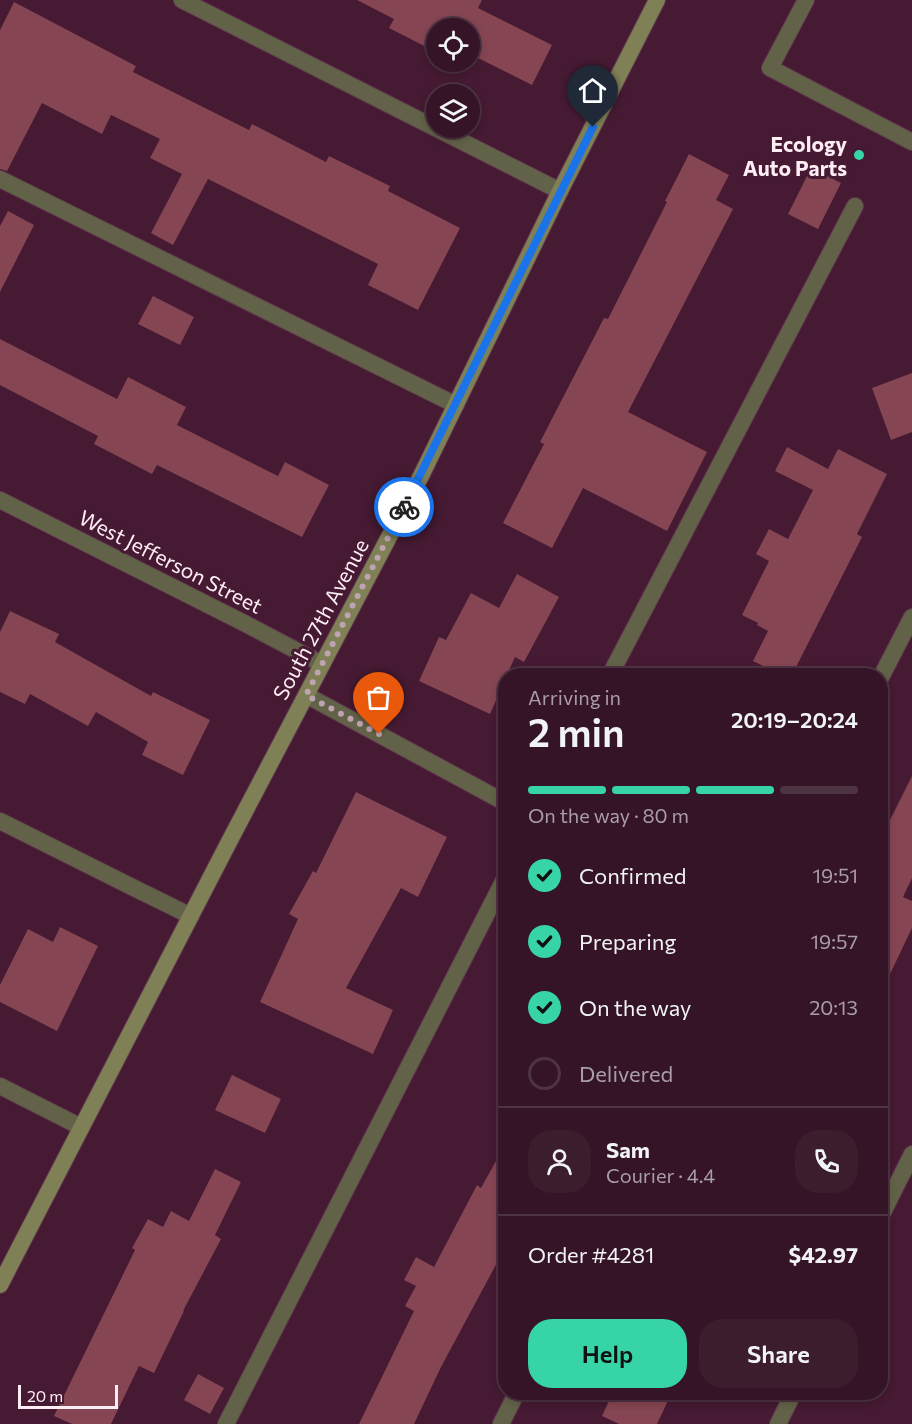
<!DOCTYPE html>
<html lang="en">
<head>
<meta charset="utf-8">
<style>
	:root { --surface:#341426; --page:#3c1d2e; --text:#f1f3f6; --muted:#a99ea7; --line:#4e3343; --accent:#36d4a7 }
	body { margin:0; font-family:Commissioner,sans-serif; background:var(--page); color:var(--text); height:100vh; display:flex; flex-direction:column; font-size:22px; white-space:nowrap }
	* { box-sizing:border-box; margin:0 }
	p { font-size:20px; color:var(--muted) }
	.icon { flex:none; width:33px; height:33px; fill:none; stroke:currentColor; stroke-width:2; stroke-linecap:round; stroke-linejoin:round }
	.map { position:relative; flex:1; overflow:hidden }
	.side { position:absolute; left:498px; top:668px; width:390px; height:732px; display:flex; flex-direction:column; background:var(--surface); border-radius:24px; box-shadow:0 3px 9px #0003,0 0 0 2px var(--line) }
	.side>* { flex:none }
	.buttons { position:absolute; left:426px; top:18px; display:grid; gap:12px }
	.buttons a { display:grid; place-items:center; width:54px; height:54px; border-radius:50%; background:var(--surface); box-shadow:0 3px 9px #0003,0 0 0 2px var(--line); font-size:30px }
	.scale { position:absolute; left:18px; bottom:15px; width:100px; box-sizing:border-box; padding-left:6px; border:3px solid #ffedf5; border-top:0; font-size:16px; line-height:21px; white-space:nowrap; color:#ffedf5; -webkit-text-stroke:4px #451a32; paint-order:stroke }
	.pin { position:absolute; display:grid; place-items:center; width:51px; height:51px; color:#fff; margin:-62px -26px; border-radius:50% 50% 50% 0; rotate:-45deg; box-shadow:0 0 6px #0007 }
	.pin .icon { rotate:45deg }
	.courier { position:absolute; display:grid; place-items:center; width:60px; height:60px; margin:-30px; border:4px solid #1a73e8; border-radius:50%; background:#fff; color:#222; box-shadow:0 2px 8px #0007 }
	.headline em { font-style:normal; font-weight:600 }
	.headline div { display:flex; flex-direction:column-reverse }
	.headline { display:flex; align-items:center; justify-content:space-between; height:102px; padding:0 30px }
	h1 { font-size:39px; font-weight:600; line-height:45px }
	.bar { display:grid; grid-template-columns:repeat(4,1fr); gap:9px 6px; align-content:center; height:72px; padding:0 30px }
	.bar i { height:8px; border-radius:4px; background:var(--line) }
	.bar .on { background:var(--accent) }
	.bar p { grid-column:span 4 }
	.line { display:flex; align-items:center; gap:15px; padding:0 30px; border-top:2px solid var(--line) }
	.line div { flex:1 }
	.round { display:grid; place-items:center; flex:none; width:63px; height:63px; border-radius:24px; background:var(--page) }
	ol { padding:0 30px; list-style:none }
	li { display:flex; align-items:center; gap:18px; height:66px }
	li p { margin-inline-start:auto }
	li .icon { padding:6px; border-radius:50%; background:var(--accent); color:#111; stroke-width:4 }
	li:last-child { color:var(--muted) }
	li i { width:33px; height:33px; border:3px solid var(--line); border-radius:50% }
	.action { display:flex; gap:12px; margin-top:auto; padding:12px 30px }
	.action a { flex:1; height:69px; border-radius:24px; background:var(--accent); color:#111; font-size:24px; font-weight:600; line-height:69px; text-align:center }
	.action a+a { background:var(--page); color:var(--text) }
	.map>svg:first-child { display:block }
</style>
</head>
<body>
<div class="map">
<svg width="912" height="1424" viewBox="0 0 912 1424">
	<rect width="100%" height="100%" fill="#451a32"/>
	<g fill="#854552">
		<path d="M357,0h125l-4,8 74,37 -20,40 -62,-31v-26h-34v24l-47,-24 5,-9z"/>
		<path d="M14,2l122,64 -3,6 116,58 3,-6 74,38 3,-6 61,30 -2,5 72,37 -42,82 -50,-25 10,-21 -170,-85 -35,66 -22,-12 31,-59 -32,-16 10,-19 -49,-24 -9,19 -60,-31 -35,68 -7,-2v-139z"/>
		<path d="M689,154l40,21 -13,25 17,9 -105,203 79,40 -40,79 -84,-43 -31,60 -49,-25 41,-79 -4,-2 64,-124 4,1 59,-117 -2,-1z"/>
		<path d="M811,168l30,15 -23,46 -30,-15z"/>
		<path d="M8,211l26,14 -34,67v-66z"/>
		<path d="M153,296l41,21 -14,28 -42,-21z"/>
		<path d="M0,339l117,60 11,-22 58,30 -9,18 101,51 7,-14 44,23 -27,52 -145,-72 -5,9 -58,-30 4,-8 -98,-51z"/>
		<path d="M912,373v59l-21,8 -19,-52z"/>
		<path d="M787,447l41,22 10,-20 49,25 -30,60 5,3 -70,138h-11l-28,-14 15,-30 -11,-6 1,-2 -16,-8 27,-54 -13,-7 13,-25 19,10 25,-49 -38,-19z"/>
		<path d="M517,574l42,23 -35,65 -9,-5 -8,18h-1v3l-16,36 -71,-33 20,-44 7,3 25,-47 28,15z"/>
		<path d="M10,611l49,23 -4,8 96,54 2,-4 57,28 -27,55 -41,-20 6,-13 -52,-30 -8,14 -58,-32 -5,10 -25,-12v-60z"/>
		<path d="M912,776v102l-9,19 9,4v27l-32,67v-155z"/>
		<path d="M356,792l91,45 -29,60 -17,-9 -55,100 47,22 -20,44 -113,-52 38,-83 -9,-5 24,-43 3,2z"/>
		<path d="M60,927l38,19 -41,85 -57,-29v-17l28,-56 25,13z"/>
		<path d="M232,1075l49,24 -16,34 -50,-23z"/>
		<path d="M506,1143v103l-65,121 -27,57h-55l55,-113 -9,-5 11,-20 -12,-6 12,-23 18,10 43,-82 4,3z"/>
		<path d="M215,1169l26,13 -26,53 6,4 -38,72h1l-30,62 -15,-7 -28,58h-39l-18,-8 81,-166 -3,-2 16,-29 15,8 8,-16 18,10z"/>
		<path d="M198,1374l26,14 -14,26 -26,-14z"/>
		<path d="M613,1392h59l-15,32h-38l-17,-8z"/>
	</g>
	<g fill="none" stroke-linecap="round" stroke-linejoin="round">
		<defs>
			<g id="service">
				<path d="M806,0l-36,68 142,74"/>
				<path d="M0,179l456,226"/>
				<path d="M610,675l245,-469"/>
				<path d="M0,821l130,65 61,30"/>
				<path d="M880,1218l32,-64"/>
				<path d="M226,1424l280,-548"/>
				<path d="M778,1424l16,-32"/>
			</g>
			<g id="minor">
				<path d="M182,0l378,191"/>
				<path d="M880,679l32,-62"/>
				<path d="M306,695l200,108"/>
				<path d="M0,1086l81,41"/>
				<path d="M501,1424l16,-32"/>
			</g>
			<path id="tertiary" d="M0,500l244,123 78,41"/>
			<path id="secondary" d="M0,1285l230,-445 192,-366 138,-283 97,-191"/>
		</defs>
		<use href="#service" stroke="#5f384d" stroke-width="18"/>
		<use href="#minor" stroke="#5f384d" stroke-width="18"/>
		<use href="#tertiary" stroke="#5f384d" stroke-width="18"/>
		<use href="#secondary" stroke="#5f384d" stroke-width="18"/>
		<use href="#service" stroke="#626248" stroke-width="16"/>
		<use href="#minor" stroke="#626248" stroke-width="16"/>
		<use href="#tertiary" stroke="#626248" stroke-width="16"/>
		<use href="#secondary" stroke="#808056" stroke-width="16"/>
	</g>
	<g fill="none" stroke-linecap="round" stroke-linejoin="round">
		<path stroke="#bea3b1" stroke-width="6" stroke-dasharray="0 10.8" d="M379,734l-73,-39 98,-188"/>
		<path stroke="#1a73e8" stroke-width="8" d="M404,507l189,-380"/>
	</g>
	<circle fill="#36d4a7" stroke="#451a32" stroke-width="2" cx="859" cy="155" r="6"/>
	<g text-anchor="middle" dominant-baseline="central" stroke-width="6" stroke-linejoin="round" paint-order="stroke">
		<g font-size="21" font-weight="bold" fill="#ffedf5" stroke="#451a32" text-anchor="end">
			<text x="847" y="143">Ecology<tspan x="847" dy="24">Auto Parts</tspan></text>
		</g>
		<g font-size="21" fill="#ffedf5" stroke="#451a32">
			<text transform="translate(171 561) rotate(27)">West Jefferson Street</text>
			<text transform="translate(320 619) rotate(-62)">South 27th Avenue</text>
		</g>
	</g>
</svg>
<div class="buttons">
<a><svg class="icon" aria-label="locate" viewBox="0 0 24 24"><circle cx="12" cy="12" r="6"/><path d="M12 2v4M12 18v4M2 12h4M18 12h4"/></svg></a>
<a><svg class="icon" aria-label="layers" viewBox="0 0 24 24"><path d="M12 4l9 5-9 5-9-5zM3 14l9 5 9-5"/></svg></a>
</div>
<div class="scale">20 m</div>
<div class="pin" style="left:379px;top:734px;background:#ea580c"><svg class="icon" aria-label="bag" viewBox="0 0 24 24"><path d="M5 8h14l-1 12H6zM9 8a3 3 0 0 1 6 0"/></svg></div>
<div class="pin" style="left:593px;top:127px;background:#1f2937"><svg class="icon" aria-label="home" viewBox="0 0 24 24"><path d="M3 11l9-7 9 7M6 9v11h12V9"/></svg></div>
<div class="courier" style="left:404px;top:507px"><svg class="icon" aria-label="bike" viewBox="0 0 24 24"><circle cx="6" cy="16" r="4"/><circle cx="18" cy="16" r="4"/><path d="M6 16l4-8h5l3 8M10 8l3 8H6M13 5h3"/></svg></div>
<section class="side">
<div class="headline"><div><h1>2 min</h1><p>Arriving in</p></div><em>20:19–20:24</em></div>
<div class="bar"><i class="on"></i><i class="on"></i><i class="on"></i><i></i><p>On the way · 80 m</p></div>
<ol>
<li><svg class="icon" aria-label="check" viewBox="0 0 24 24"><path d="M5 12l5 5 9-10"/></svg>Confirmed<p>19:51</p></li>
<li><svg class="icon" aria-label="check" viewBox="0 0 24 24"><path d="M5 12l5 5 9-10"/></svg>Preparing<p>19:57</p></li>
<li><svg class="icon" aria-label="check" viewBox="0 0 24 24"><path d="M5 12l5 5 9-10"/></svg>On the way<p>20:13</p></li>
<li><i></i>Delivered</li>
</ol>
<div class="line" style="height:108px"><a class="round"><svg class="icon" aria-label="person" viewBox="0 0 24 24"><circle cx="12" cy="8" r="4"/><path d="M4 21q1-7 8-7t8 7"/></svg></a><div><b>Sam</b><p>Courier · 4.4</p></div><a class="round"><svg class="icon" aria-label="phone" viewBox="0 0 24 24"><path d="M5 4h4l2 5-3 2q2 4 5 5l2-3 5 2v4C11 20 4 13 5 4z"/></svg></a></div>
<div class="line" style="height:78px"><div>Order #4281</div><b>$42.97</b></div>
<div class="action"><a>Help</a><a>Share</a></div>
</section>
</div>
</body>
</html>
